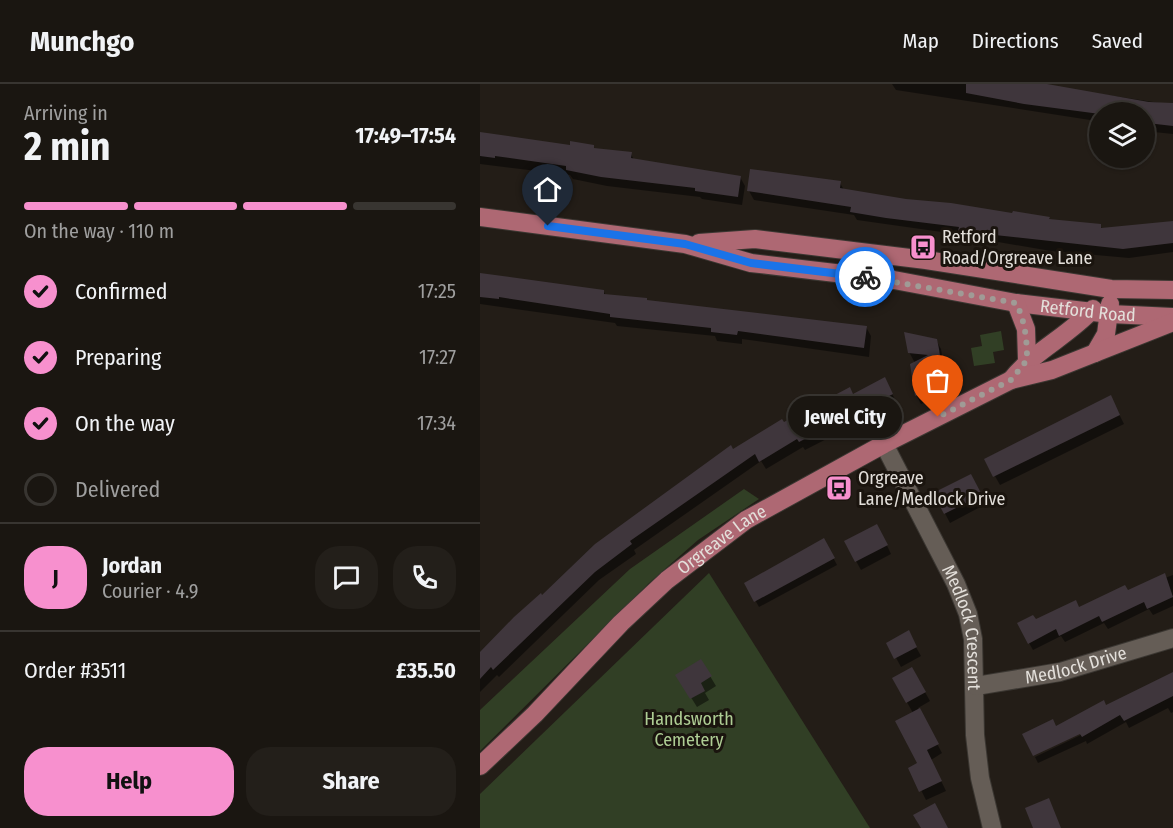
<!DOCTYPE html>
<html lang="en">
<head>
<meta charset="utf-8">
<style>
	:root { --surface:#1a1611; --page:#231f1a; --text:#f1f3f6; --muted:#9f9f9f; --line:#383531; --accent:#f790ce }
	body { margin:0; font-family:"Fira Sans Condensed",sans-serif; background:var(--page); color:var(--text); height:100vh; display:flex; flex-direction:column; font-size:22px; white-space:nowrap }
	* { box-sizing:border-box; margin:0 }
	p { font-size:20px; color:var(--muted) }
	.icon { flex:none; width:33px; height:33px; fill:none; stroke:currentColor; stroke-width:2; stroke-linecap:round; stroke-linejoin:round }
	.map { position:relative; flex:1; overflow:hidden }
	.sheet { display:flex; flex-direction:column; background:var(--surface); width:480px }
	.sheet>* { flex:none }
	.tools { position:absolute; left:609px; top:18px; display:grid; gap:12px }
	.tools a { display:grid; place-items:center; width:66px; height:66px; border-radius:50%; background:var(--surface); box-shadow:0 2px 4px #0004,0 0 0 2px var(--line); font-size:30px }
	.pin { position:absolute; display:grid; place-items:center; width:51px; height:51px; color:#fff; margin:-62px -26px; border-radius:50% 50% 50% 0; rotate:-45deg; box-shadow:0 0 6px #0007 }
	.pin .icon { rotate:45deg }
	.courier { position:absolute; display:grid; place-items:center; width:60px; height:60px; margin:-30px; border:4px solid #1a73e8; border-radius:50%; background:#fff; color:#222; box-shadow:0 2px 8px #0007 }
	.bubble { position:absolute; height:42px; border-radius:21px; background:var(--surface); box-shadow:0 2px 4px #0004,0 0 0 2px var(--line); font-size:20px; font-weight:700; line-height:42px; text-align:center }
	.head em { font-style:normal; font-weight:700 }
	.head div { display:flex; flex-direction:column-reverse }
	.head { display:flex; align-items:center; justify-content:space-between; height:102px; padding:0 24px }
	h1 { font-size:39px; font-weight:700; line-height:45px }
	.bar { display:grid; grid-template-columns:repeat(4,1fr); gap:9px 6px; align-content:center; height:72px; padding:0 24px }
	.bar i { height:8px; border-radius:4px; background:var(--line) }
	.bar .on { background:var(--accent) }
	.bar p { grid-column:span 4 }
	.line { display:flex; align-items:center; gap:15px; padding:0 24px; border-top:2px solid var(--line) }
	.line div { flex:1 }
	.round { display:grid; place-items:center; flex:none; width:63px; height:63px; border-radius:24px; background:var(--page) }
	ol { padding:0 24px; list-style:none }
	li { display:flex; align-items:center; gap:18px; height:66px }
	li p { margin-inline-start:auto }
	li .icon { padding:6px; border-radius:50%; background:var(--accent); color:#111; stroke-width:4 }
	li:last-child { color:var(--muted) }
	li i { width:33px; height:33px; border:3px solid var(--line); border-radius:50% }
	.button { display:flex; gap:12px; margin-top:auto; padding:12px 24px }
	.button a { flex:1; height:69px; border-radius:24px; background:var(--accent); color:#111; font-size:24px; font-weight:700; line-height:69px; text-align:center }
	.button a+a { background:var(--page); color:var(--text) }
	header { display:flex; align-items:center; gap:36px; box-sizing:border-box; height:84px; padding:0 30px; background:var(--surface); border-bottom:2px solid var(--line) }
	header strong { font-size:28px }
	nav { display:flex; gap:33px; margin-inline-start:auto; font-size:21px }
	main { display:flex; flex:1; min-height:0 }
	.map>svg:first-child { display:block }
</style>
</head>
<body>
<header>
<strong>Munchgo</strong>
<nav><a>Map</a><a>Directions</a><a>Saved</a></nav>
</header>
<main>
<section class="sheet">
<div class="head"><div><h1>2 min</h1><p>Arriving in</p></div><em>17:49–17:54</em></div>
<div class="bar"><i class="on"></i><i class="on"></i><i class="on"></i><i></i><p>On the way · 110 m</p></div>
<ol>
<li><svg class="icon" aria-label="check" viewBox="0 0 24 24"><path d="M5 12l5 5 9-10"/></svg>Confirmed<p>17:25</p></li>
<li><svg class="icon" aria-label="check" viewBox="0 0 24 24"><path d="M5 12l5 5 9-10"/></svg>Preparing<p>17:27</p></li>
<li><svg class="icon" aria-label="check" viewBox="0 0 24 24"><path d="M5 12l5 5 9-10"/></svg>On the way<p>17:34</p></li>
<li><i></i>Delivered</li>
</ol>
<div class="line" style="height:108px"><b class="round" style="background:var(--accent);color:#111">J</b><div><b>Jordan</b><p>Courier · 4.9</p></div><a class="round"><svg class="icon" aria-label="chat" viewBox="0 0 24 24"><path d="M4 5h16v11H9l-5 4z"/></svg></a><a class="round"><svg class="icon" aria-label="phone" viewBox="0 0 24 24"><path d="M5 4h4l2 5-3 2q2 4 5 5l2-3 5 2v4C11 20 4 13 5 4z"/></svg></a></div>
<div class="line" style="height:78px"><div>Order #3511</div><b>£35.50</b></div>
<div class="button"><a>Help</a><a>Share</a></div>
</section>
<div class="map">
<svg width="693" height="744" viewBox="0 0 693 744">
	<rect width="100%" height="100%" fill="#231d17"/>
	<g fill="#313f25">
		<path d="M521,247l3,19 -11,2 2,11 -21,3 -3,-18 11,-2 -2,-11z"/>
		<path d="M264,405l15,10 -61,41 -49,43 -169,168v-41l150,-141z"/>
		<path d="M229,489l161,255h-390v-34z"/>
	</g>
	<g fill="#0007">
		<path d="M412,0h143l138,21v29l-29,-3v-19h-44v14l-8,-2 -2,-4 -194,-30z"/>
		<path d="M0,50l91,13 22,-1 2,3 36,5 3,6 106,17 5,9 -3,19 -40,-6 -2,-2 -93,-11 -34,-7 -3,-4 -90,-11z"/>
		<path d="M360,99l4,7 61,11 144,18 1,2 50,4 2,4 71,-7v30l-44,6 -78,-7 -53,-9v3l-33,-5 -2,-5 -106,-15 -3,-5 -100,-15 -5,-9z"/>
		<path d="M0,191l124,17 2,4 42,6 218,25 5,9 -2,21 -127,-18v5l-25,-3 -2,-5 -98,-10 -2,-3 -135,-19z"/>
		<path d="M456,256l5,9 7,43 -27,12 -5,-9 -1,-32 -6,-11z"/>
		<path d="M409,304l8,15 -92,47 -2,-3 -37,22 -5,-8 -127,89 2,4 -37,26 -100,97 -2,-2 -17,17v-38l62,-57 191,-146 50,-27 70,-28z"/>
		<path d="M635,322l9,18 -124,61 -14,-25z"/>
		<path d="M495,400l11,20 -36,19 -15,-29z"/>
		<path d="M402,451l9,19 -30,16 -5,-9z"/>
		<path d="M344,456l13,25 -78,42 -13,-23z"/>
		<path d="M693,491v31l-20,9 -4,-6 -41,20 -4,-6 -39,19 -4,-6 -28,14 -4,-7 6,-22 44,-12z"/>
		<path d="M428,549l13,23 -20,11 -13,-24z"/>
		<path d="M221,577l15,25 -11,7 4,7 -12,7 -20,-32z"/>
		<path d="M432,585l18,32 -12,7 24,45 -11,7 15,31 -20,9 -16,-32 9,-4 -6,-51 -19,-34z"/>
		<path d="M693,594v34l-2,1 -3,-5 -39,20 -3,-6 -39,22 -1,-3 -48,22 -3,-6 52,-25 -31,-4z"/>
	</g>
	<g fill="#3f363c">
		<path d="M486,0h81l102,18 24,1v23l-26,-3 1,-11 -48,2 -76,-10 -58,-11z"/>
		<path d="M0,48l90,13v-4l24,4v3l38,4 -1,6 110,18 -3,21 -43,-6v-3l-94,-11 -35,-7v-4l-71,-10v2l-15,-2z"/>
		<path d="M270,85l91,12 -1,7 66,11 45,4 61,10 1,-2 37,6 -1,2 52,5v4l72,-7v22l-50,6 -165,-18 1,-4 -73,-9 -36,-6 1,-5 -104,-16z"/>
		<path d="M0,189l124,17v4l43,4v2l220,26 -3,22 -126,-17 -1,4 -26,-3v-4l-101,-11v-3l-111,-17v2l-19,-2z"/>
		<path d="M424,248l33,7 2,10 5,34 -29,13 -5,-32 18,-9 -20,-2z"/>
		<path d="M405,293l8,17 -94,48 -2,-3 -38,23 -4,-8 -125,87 2,3 -37,28 -102,98 -2,-3 -11,12v-27l34,-35 27,-24 1,2 53,-51 136,-99 2,4 49,-30 2,3 66,-35 3,7z"/>
		<path d="M631,311l9,20 -127,62 -9,-18z"/>
		<path d="M491,390l11,21 -38,19 -11,-21z"/>
		<path d="M397,440l11,21 -33,17 -11,-21z"/>
		<path d="M344,454l11,20 -81,44 -10,-19z"/>
		<path d="M685,489l8,24 -26,12 -3,-7 -42,20 -3,-6 -40,20 -3,-7 -28,15 -11,-21 16,-8 3,4 40,-19 3,7 46,-22 3,5z"/>
		<path d="M429,546l8,17 -23,12 -8,-16z"/>
		<path d="M221,575l11,17 -11,7 4,8 -15,8 -15,-24z"/>
		<path d="M432,583l14,25 -20,11 -14,-25z"/>
		<path d="M693,588v24l-49,25 -4,-6 -38,22 -2,-3 -47,22 -11,-22 31,-15 3,7 48,-26 2,5z"/>
		<path d="M440,624l19,36 -12,6 15,31 -23,11 -11,-24 9,-5 -22,-42z"/>
		<path d="M569,714l12,30h-28l-8,-20z"/>
		<path d="M455,719l13,25h-27l-8,-13z"/>
	</g>
	<g fill="none" stroke-linecap="round" stroke-linejoin="round">
		<defs>
			<g id="minor">
				<path id="s1" d="M404,360l72,140 12,30 5,25 2,96 5,43 12,50"/>
				<path id="s2" d="M496,602l84,-14 113,-34"/>
			</g>
			<g id="major">
				<path id="s3" d="M0,133l205,27 66,19 143,17 122,23 94,11 63,3"/>
				<path d="M219,159l56,-4 171,21 185,29 62,1"/>
				<path d="M536,219l10,26 1,31"/>
				<path d="M615,269l11,-19 4,-30"/>
				<path d="M531,296c24,-30 56,-43 82,-71"/>
				<path id="s4" d="M0,682l55,-52 86,-91 46,-43 79,-60 138,-76 127,-64 41,-10 121,-48"/>
			</g>
		</defs>
		<use href="#minor" stroke="#3b3732" stroke-width="20"/>
		<use href="#major" stroke="#3b3732" stroke-width="20"/>
		<use href="#minor" stroke="#655d56" stroke-width="18"/>
		<use href="#major" stroke="#ae6873" stroke-width="18"/>
	</g>
	<g fill="none" stroke-linecap="round" stroke-linejoin="round">
		<path stroke="#a09b96" stroke-width="6" stroke-dasharray="0 10.8" d="M385,193l151,26c9,18 11,36 11,57l-16,20 -73,37"/>
		<path stroke="#1a73e8" stroke-width="8" d="M68,142l137,18 66,19 114,14"/>
	</g>
	<defs>
		<symbol id="bus-square" viewBox="-11 -11 22 22"><rect x="-9" y="-9" width="18" height="18" rx="4" fill="#f790ce" stroke="#1a140e"/><path d="M-5-6H5V4H4V6H2V4H-2V6H-4V4H-5ZM-3.5-4V0h7V-4ZM-3.5 1.2v1.5H-2V1.2ZM2 1.2v1.5H3.5V1.2Z" fill="#111"/></symbol>
	</defs>
	<g fill-rule="evenodd">
		<use href="#bus-square" x="428" y="148" width="30" height="30"/>
		<use href="#bus-square" x="344" y="389" width="30" height="30"/>
	</g>
	<g text-anchor="middle" dominant-baseline="central" stroke-width="6" stroke-linejoin="round" paint-order="stroke">
		<g font-size="18" fill="#e3dfda" stroke="#1a140e" text-anchor="start">
			<text x="462" y="153">Retford<tspan x="462" dy="21">Road/Orgreave Lane</tspan></text>
			<text x="378" y="394">Orgreave<tspan x="378" dy="21">Lane/Medlock Drive</tspan></text>
		</g>
		<g font-size="18" fill="#e3dfda" stroke="#1a140e">
			<text stroke="none"><textPath href="#s3" startOffset="616">Retford Road</textPath></text>
			<text stroke="none"><textPath href="#s4" startOffset="332">Orgreave Lane</textPath></text>
			<text stroke="none"><textPath href="#s1" startOffset="202">Medlock Crescent</textPath></text>
			<text stroke="none"><textPath href="#s2" startOffset="102">Medlock Drive</textPath></text>
		</g>
		<g font-size="18" fill="#aecd94" stroke="#1a140e">
			<text x="209" y="635">Handsworth<tspan x="209" dy="21">Cemetery</tspan></text>
		</g>
	</g>
</svg>
<div class="tools">
<a><svg class="icon" aria-label="layers" viewBox="0 0 24 24"><path d="M12 4l9 5-9 5-9-5zM3 14l9 5 9-5"/></svg></a>
</div>
<div class="pin" style="left:458px;top:333px;background:#ea580c"><svg class="icon" aria-label="bag" viewBox="0 0 24 24"><path d="M5 8h14l-1 12H6zM9 8a3 3 0 0 1 6 0"/></svg></div>
<div class="pin" style="left:68px;top:142px;background:#1f2937"><svg class="icon" aria-label="home" viewBox="0 0 24 24"><path d="M3 11l9-7 9 7M6 9v11h12V9"/></svg></div>
<div class="courier" style="left:385px;top:193px"><svg class="icon" aria-label="bike" viewBox="0 0 24 24"><circle cx="6" cy="16" r="4"/><circle cx="18" cy="16" r="4"/><path d="M6 16l4-8h5l3 8M10 8l3 8H6M13 5h3"/></svg></div>
<div class="bubble" style="left:308px;top:312px;width:114px">Jewel City</div>
</div>
</main>
</body>
</html>
